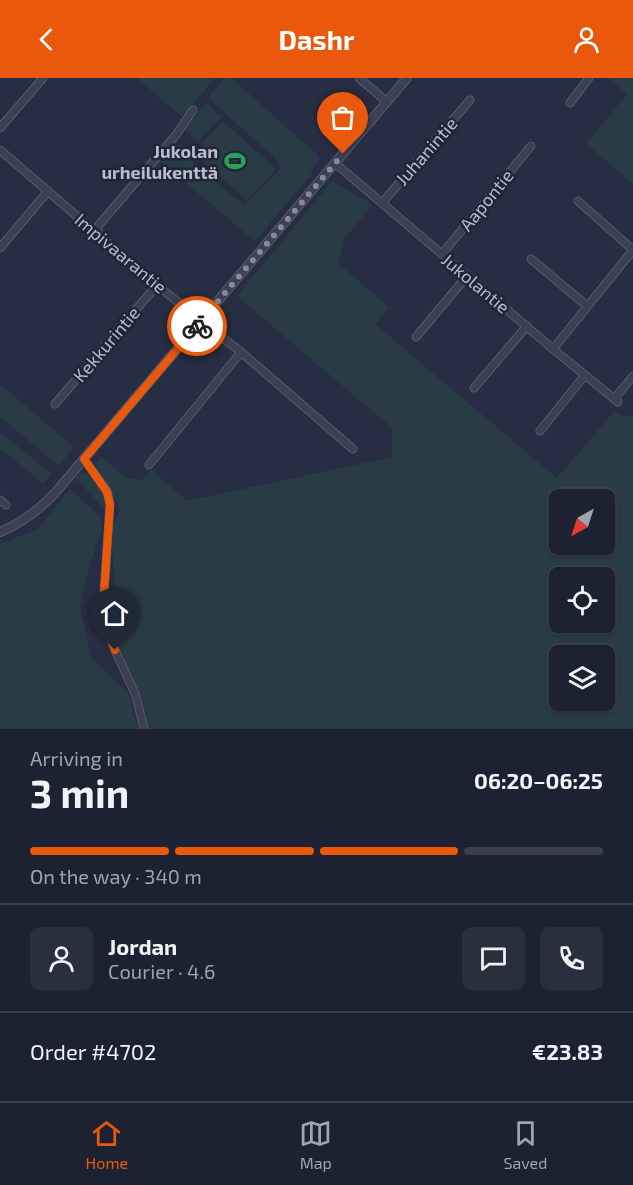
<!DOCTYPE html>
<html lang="en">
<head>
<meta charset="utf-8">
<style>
	:root { --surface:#1d2232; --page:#2a2f3e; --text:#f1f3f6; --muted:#a0a4ac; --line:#3b3f4d; --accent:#ea580c }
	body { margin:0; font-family:"Exo 2",sans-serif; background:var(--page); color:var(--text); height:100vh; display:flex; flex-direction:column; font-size:22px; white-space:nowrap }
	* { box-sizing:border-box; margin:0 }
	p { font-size:20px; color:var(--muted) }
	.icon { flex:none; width:33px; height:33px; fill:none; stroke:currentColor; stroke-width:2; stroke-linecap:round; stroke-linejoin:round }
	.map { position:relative; height:651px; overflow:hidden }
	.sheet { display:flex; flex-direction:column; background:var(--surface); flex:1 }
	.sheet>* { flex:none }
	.needle { width:39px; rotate:219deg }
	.controls { position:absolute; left:549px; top:411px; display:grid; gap:12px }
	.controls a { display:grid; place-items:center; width:66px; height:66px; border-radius:9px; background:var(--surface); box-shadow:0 2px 4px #0004,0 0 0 2px var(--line); font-size:30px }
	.pin { position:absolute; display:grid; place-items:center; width:51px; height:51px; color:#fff; margin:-62px -26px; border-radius:50% 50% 50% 0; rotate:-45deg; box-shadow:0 0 6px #0007 }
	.pin .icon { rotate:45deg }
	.courier { position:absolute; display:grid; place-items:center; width:60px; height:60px; margin:-30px; border:4px solid #ea580c; border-radius:50%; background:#fff; color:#222; box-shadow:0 2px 8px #0007 }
	.headline em { font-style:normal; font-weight:700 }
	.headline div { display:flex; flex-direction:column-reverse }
	.headline { display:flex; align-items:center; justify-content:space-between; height:102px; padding:0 30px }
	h1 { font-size:39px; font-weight:700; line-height:45px }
	.bar { display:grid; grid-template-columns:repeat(4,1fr); gap:9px 6px; align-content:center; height:72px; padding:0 30px }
	.bar i { height:8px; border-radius:4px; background:var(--line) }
	.bar .active { background:var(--accent) }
	.bar p { grid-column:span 4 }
	.line { display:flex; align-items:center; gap:15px; padding:0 30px; border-top:2px solid var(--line) }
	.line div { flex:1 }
	.round { display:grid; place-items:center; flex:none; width:63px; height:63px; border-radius:9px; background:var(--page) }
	header { display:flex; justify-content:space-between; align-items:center; height:78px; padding:0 30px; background:var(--accent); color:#fff; font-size:27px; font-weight:700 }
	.menu { display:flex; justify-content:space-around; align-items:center; height:84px; border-top:2px solid var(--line); background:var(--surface); font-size:16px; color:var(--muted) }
	.menu a { display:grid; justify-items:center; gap:3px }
	.menu .active { color:var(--accent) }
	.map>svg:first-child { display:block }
</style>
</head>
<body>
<header><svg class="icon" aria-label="back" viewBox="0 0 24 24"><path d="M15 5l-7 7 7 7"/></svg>Dashr<svg class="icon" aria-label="person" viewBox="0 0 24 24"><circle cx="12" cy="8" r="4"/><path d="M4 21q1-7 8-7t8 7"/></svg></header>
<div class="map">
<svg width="633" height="651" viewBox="0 0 633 651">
	<rect width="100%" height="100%" fill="#272d43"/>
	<g fill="#293b44" fill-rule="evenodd">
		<path d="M137,0h78l-33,39z"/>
		<path d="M224,0h7l89,79 -10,19 -56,66 -3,-4 -90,-76 19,-18 17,23 48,38 36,-37 -7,-11 -66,-59z"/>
		<path d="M608,0h25v106l-47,-40 41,-50z"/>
		<path d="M206,25l15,14 -23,25 -14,-13z"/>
		<path d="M223,43l53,48 -29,32 -53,-48z"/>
		<path d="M332,103l41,24 -29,34 -6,24 51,44 -14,17 182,154 58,-68 5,5 13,2v312h-484l-8,-33 -22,-47 -7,-103 1,-20 7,-17 -25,-46 6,-6 26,21 14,2 10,-10 31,26 4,5 206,-44v-29l-155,-132zM560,422h44v44h-44zM560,500h44v44h-44zM560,578h44v44h-44z"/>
		<path d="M0,306l74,63 -15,19 -59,-49z"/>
		<path d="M0,354l52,42 -9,10 -43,-36z"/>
		<path d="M80,394c10,0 22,13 25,22 2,4 0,11 0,15l-30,-31z"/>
		<path d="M70,411l30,27 3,11 -13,37 -10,44 12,51 36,33 10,37h-138v-185l36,-14z"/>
	</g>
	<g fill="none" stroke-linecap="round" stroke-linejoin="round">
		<defs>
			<g id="minor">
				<path d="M359,0l28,24"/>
				<path d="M570,25l19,-25"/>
				<path d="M0,50l43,-50"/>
				<path d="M0,72l157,135 44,36 40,31 112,97"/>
				<path d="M335,85l218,186 65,53"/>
				<path d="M578,123l55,49"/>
				<path d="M382,125l88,-103"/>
				<path d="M98,156v-8l78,-91 17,-25"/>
				<path d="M0,170l48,-57"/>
				<path d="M442,176l89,-108"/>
				<path d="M531,181l56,47"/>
				<path d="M416,259l51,-61"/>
				<path d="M553,271l80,-99"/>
				<path d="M474,310l53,-62"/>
				<path d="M614,321l19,-23"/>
				<path d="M55,326l102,-119"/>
				<path d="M540,353l45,-56"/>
				<path d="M84,381l23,32 3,13 -7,104 1,15 11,27 21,46 8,33"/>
				<path d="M149,387l92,-113"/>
				<path d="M0,422l6,5"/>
			</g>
			<path id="tertiary" d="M0,454c22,-9 39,-22 55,-39l352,-415"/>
		</defs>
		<use href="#minor" stroke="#565b6d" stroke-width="9"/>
		<use href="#tertiary" stroke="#565b6d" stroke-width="10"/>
		<use href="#minor" stroke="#3b4052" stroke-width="7"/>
		<use href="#tertiary" stroke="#3b4052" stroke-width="8"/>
	</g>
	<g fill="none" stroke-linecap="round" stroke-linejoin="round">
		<path stroke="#858a9c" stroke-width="6" stroke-dasharray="0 10.8" d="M197,248l146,-172"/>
		<path stroke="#ea580c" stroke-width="8" d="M115,572l-11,-27 -1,-15 7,-104 -3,-12 -23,-33 113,-133"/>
	</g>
	<defs>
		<symbol id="stadium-bare" viewBox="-9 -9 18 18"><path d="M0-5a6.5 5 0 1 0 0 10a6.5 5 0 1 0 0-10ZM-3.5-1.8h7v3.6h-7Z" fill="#2e9e5b" stroke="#202538" stroke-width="2.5" paint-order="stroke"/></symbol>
	</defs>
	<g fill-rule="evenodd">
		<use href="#stadium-bare" x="220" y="68" width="30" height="30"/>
	</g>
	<g text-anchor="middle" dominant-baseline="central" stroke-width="5" stroke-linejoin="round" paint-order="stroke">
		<g font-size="18" font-weight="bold" fill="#b8bccc" stroke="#202538" text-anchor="end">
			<text x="218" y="73">Jukolan<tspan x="218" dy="21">urheilukenttä</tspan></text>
		</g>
		<g font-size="18" fill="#b8bccc" stroke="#202538">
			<text transform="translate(426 73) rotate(-49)">Juhanintie</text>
			<text transform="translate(486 122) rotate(-51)">Aapontie</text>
			<text transform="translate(121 175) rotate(40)">Impivaarantie</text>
			<text transform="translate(476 205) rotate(40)">Jukolantie</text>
			<text transform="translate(106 266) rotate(-50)">Kekkurintie</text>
		</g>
	</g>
</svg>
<div class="controls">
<a><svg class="needle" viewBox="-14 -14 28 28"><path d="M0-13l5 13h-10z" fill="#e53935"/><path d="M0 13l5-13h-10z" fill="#a0a4ac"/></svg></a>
<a><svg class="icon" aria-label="locate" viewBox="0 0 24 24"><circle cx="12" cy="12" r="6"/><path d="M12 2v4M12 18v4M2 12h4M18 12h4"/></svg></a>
<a><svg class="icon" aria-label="layers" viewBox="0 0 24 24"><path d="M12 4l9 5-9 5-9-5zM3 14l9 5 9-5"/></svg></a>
</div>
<div class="pin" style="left:343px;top:76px;background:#ea580c"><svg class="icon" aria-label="bag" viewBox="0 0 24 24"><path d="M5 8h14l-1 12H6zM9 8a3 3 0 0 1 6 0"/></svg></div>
<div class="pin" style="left:115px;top:572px;background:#1f2937"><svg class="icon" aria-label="home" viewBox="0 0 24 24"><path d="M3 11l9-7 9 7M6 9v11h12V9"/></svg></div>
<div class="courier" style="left:197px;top:248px"><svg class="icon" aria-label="bike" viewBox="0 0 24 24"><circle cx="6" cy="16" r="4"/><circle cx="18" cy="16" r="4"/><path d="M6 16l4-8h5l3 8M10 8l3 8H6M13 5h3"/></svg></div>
</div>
<section class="sheet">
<div class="headline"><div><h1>3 min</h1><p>Arriving in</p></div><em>06:20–06:25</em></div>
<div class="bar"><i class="active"></i><i class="active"></i><i class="active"></i><i></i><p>On the way · 340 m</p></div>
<div class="line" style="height:108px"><a class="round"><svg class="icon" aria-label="person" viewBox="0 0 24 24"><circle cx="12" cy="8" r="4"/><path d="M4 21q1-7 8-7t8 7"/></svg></a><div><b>Jordan</b><p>Courier · 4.6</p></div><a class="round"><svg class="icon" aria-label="chat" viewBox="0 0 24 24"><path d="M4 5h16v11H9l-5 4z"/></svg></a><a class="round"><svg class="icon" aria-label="phone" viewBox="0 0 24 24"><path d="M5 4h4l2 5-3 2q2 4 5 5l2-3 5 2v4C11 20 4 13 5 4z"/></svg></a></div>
<div class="line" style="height:78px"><div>Order #4702</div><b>€23.83</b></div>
</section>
<nav class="menu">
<a class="active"><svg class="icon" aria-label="home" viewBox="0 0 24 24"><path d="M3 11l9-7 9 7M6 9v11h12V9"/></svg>Home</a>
<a><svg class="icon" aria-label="map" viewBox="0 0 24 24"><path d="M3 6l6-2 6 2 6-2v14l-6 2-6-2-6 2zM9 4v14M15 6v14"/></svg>Map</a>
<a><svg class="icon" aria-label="saved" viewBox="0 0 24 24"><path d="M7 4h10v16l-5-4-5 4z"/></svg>Saved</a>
</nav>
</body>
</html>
